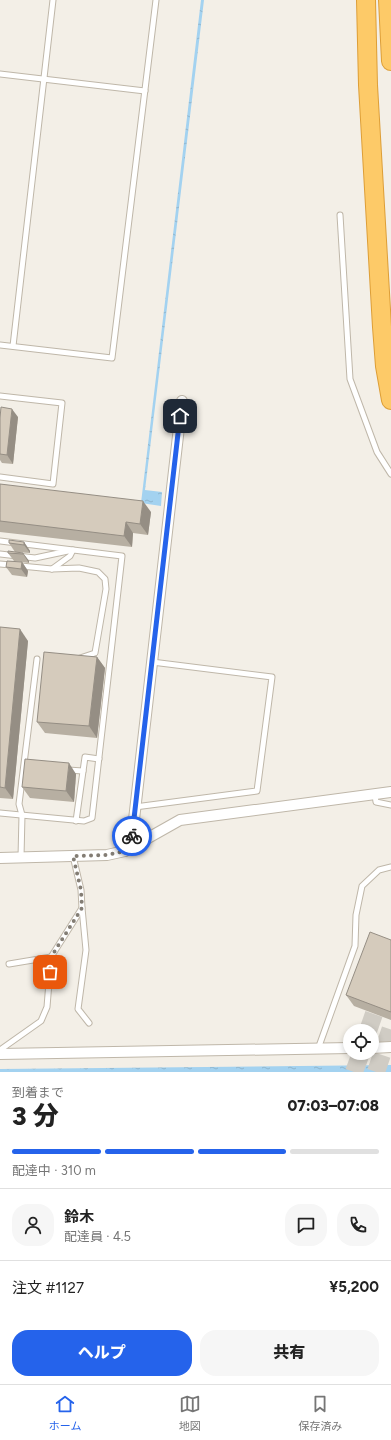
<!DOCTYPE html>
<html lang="ja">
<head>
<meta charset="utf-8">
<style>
	:root { --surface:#fff; --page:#f6f6f6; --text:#222; --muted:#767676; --line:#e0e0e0; --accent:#2563eb }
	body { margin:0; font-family:Figtree,"Noto Sans JP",sans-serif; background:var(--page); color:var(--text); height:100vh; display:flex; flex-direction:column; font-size:15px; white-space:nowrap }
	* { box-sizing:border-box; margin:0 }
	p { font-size:13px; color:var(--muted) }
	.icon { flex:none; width:22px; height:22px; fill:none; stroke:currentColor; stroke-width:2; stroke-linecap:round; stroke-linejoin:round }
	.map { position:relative; height:1072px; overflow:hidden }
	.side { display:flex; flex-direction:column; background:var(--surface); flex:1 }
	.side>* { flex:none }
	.fabs { position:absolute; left:343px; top:1024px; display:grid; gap:8px }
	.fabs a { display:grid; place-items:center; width:36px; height:36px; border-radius:50%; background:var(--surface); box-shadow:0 2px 6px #0003; font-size:20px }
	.pin { position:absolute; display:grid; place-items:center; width:34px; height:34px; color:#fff; margin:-17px; border-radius:8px; box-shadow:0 2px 6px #0006 }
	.courier { position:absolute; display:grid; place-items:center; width:40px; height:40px; margin:-20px; border:3px solid #2563eb; border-radius:50%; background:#fff; color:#222; box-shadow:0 1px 5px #0007 }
	.headline em { font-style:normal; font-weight:800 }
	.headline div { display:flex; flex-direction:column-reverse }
	.headline { display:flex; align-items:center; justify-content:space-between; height:68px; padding:0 12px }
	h1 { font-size:26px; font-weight:800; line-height:30px }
	.bar { display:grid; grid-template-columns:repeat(4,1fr); gap:6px 4px; align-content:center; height:48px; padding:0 12px }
	.bar i { height:5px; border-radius:3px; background:var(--line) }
	.bar .active { background:var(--accent) }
	.bar p { grid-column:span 4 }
	.line { display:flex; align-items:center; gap:10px; padding:0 12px; border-top:1px solid var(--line) }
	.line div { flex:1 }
	.round { display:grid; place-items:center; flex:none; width:42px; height:42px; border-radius:16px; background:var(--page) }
	.primary-button { display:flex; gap:8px; margin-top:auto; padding:8px 12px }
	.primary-button a { flex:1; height:46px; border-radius:16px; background:var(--accent); color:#fff; font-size:16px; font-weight:800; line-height:46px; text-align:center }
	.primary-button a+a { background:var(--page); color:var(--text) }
	.tabs { display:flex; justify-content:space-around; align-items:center; height:56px; border-top:1px solid var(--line); background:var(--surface); font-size:11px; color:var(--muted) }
	.tabs a { display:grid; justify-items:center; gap:2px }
	.tabs .active { color:var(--accent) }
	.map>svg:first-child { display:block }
</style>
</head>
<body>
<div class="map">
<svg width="391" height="1072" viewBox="0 0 391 1072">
	<defs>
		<pattern id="water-ripples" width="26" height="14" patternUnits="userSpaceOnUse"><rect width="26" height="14" fill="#a3d2f0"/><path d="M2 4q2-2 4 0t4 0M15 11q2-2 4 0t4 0" fill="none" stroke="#8eb5ce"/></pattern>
	</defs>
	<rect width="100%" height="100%" fill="#f3efe7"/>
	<g fill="url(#water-ripples)">
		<path d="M201,0h3l-59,490 17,2 -1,14 -20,-3z"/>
		<path d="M391,1065v7h-391v-3z"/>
	</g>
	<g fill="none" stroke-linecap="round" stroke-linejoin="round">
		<g stroke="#d0ccc4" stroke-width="18" stroke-dasharray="18 9" stroke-linecap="butt">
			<path d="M368,1031l23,-66"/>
			<path d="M354,1072l7,-19"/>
			<path d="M376,1072l15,-44"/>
		</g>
		<defs>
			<g id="lane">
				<path d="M0,74l145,17"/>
				<path d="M340,215l10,164 27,73 14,22"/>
				<path d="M0,345l112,13 44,-358"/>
				<path d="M13,346l40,-346"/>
				<path d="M0,396l62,7 -9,81 -53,-7"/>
				<path d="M0,541l122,15 -30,262 -8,3 -84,-8"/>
				<path d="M0,554l35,4 33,-7"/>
				<path d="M0,564l52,5 27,-1 19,4 7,7 1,10 -11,64 -15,5"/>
				<path d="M52,569l18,-13 3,-6"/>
				<path d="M68,770l15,1"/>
				<path d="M375,795l1,7 15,3"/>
				<path d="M135,807l122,-16 15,-114 -120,-15"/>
				<path d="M76,821l9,-64 14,2"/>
				<path d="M21,857l1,-42 -3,-11 18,-145"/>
				<path d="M82,908l4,42 -8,59 11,14"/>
				<path d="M9,964l42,-7"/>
				<path d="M318,1049l37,-103 1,-31 6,-29 17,-16 12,-3"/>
				<path d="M0,1050l41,-29 6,-14 4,-50 31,-49 -1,-18 -8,-34"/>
			</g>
			<g id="street">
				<path d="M125,851l55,-31 211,-28"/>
				<path d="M0,858l107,-3 18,-4 7,-14 50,-436"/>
				<path d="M372,1048l19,-1"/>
				<path d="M0,1054l350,-6"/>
			</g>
			<g id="highway">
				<path d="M366,0l2,85 14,242 3,39 6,34"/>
				<path d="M388,0l3,61"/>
			</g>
		</defs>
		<use href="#lane" stroke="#bfb7a9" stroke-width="7"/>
		<use href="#street" stroke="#bfb7a9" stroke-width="12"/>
		<use href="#highway" stroke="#dd9e37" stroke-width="20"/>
		<use href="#lane" stroke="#fff" stroke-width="5"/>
		<use href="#street" stroke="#fff" stroke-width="10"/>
		<use href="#highway" stroke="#fdca68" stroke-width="18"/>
	</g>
	<g fill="#b7afa2">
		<path d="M18,417l-5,47 -11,-1 -2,-3v-42z"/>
		<path d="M0,484l151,28 -3,23 -15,-2 -1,14 -132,-15z"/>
		<path d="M24,542l6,9v2l-15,-1 -6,-9z"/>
		<path d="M8,553h15l6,8v2l-15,-2z"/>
		<path d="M22,562l6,9 -1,6 -15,-2 -6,-8z"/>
		<path d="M0,627l28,14 -15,158 -13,-1z"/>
		<path d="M97,657l8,11 -8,70 -52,-5 -8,-11z"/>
		<path d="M76,774l-2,28 -44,-4 -8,-11z"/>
		<path d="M391,940v80l-37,-14 -8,-11z"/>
	</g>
	<g fill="#958e84">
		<path d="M12,409l6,8 -5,47 -6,-9z"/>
		<path d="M143,501l8,11 -3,23 -8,-11z"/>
		<path d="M126,522l7,11 -1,14 -8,-11z"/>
		<path d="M24,542l6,9v2l-6,-8z"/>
		<path d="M23,553l6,8v2l-6,-9z"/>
		<path d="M22,562l6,9 -1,6 -6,-8z"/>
		<path d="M20,629l8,12 -15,158 -8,-11z"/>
		<path d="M97,657l8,11 -8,70 -8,-12z"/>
		<path d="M69,763l7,11 -2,28 -8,-11z"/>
	</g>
	<g fill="#d5cbbc" stroke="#958e84">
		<path d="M1,407l11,2 -5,46 -7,-1v-36z"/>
		<path d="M0,484l143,17 -3,23 -14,-2 -2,14 -124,-15z"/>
		<path d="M9,540l15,2v3l-15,-2z"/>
		<path d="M8,551l15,2v1l-15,-1z"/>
		<path d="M7,561l15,1 -1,7 -15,-2z"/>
		<path d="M0,627l20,2 -15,159 -5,-1z"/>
		<path d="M44,652l53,5 -8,69 -52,-4z"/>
		<path d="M25,759l44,4 -3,28 -44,-4z"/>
		<path d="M370,932l21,8v72l-45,-17z"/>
	</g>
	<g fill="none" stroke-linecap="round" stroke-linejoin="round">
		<path stroke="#837d74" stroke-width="4" stroke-dasharray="0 7.2" d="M50,972l1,-15 31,-49 -1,-18 -8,-34 34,-1 18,-4 7,-15"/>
		<path stroke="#2563eb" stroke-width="5" d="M132,836l48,-420"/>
	</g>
</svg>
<div class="fabs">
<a><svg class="icon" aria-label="locate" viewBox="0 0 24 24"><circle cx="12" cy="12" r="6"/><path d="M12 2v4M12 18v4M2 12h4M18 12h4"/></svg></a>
</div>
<div class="pin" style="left:50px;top:972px;background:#ea580c"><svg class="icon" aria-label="bag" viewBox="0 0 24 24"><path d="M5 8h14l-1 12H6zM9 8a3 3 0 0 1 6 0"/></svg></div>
<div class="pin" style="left:180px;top:416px;background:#1f2937"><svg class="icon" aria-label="home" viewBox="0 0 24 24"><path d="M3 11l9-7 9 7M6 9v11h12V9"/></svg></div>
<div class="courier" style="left:132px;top:836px"><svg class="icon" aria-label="bike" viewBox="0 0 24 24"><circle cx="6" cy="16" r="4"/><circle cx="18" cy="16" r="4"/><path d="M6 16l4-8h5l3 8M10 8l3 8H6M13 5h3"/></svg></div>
</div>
<section class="side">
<div class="headline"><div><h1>3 分</h1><p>到着まで</p></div><em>07:03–07:08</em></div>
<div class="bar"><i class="active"></i><i class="active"></i><i class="active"></i><i></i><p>配達中 · 310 m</p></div>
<div class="line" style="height:72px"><a class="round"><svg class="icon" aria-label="person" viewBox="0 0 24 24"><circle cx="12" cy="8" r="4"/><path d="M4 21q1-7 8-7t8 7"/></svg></a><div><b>鈴木</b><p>配達員 · 4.5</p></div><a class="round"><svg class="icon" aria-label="chat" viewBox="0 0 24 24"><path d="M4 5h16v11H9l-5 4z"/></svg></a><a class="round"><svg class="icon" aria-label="phone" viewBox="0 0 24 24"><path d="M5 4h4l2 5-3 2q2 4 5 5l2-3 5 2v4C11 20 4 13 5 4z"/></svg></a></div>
<div class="line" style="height:52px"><div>注文 #1127</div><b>¥5,200</b></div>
<div class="primary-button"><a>ヘルプ</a><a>共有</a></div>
</section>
<nav class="tabs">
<a class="active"><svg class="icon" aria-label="home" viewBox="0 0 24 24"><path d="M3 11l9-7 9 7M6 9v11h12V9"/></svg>ホーム</a>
<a><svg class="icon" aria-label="map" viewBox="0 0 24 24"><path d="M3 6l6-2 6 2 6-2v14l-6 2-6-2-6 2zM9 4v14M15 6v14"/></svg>地図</a>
<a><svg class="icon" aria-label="saved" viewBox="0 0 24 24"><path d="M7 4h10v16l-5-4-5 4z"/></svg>保存済み</a>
</nav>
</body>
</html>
